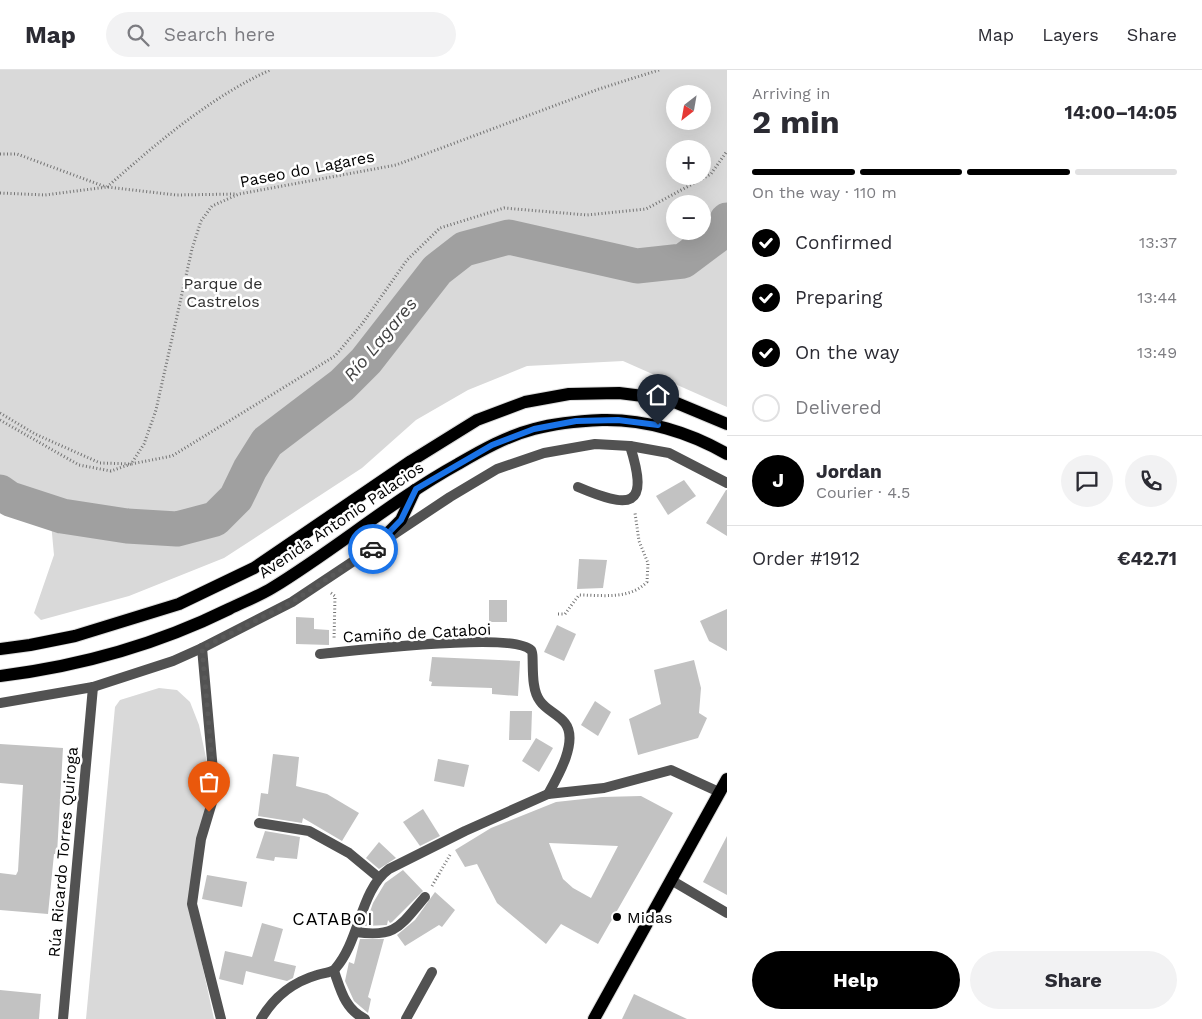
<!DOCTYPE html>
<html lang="en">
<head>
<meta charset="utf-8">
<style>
	:root { --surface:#fff; --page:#f2f2f3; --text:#2b2b33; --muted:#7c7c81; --line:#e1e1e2; --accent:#000 }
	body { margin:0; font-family:"Work Sans",sans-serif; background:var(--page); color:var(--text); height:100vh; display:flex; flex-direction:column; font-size:19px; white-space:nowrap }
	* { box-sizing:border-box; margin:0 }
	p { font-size:16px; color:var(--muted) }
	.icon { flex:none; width:28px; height:28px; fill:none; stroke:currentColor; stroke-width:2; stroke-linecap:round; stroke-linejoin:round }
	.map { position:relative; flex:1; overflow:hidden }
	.details { display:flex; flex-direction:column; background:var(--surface); width:475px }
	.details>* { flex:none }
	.needle { width:32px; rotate:211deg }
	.controls { position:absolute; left:666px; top:15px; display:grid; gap:10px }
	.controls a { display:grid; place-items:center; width:45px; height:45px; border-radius:50%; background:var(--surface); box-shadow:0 5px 20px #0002; font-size:25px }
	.pin { position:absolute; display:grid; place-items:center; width:42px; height:42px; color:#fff; margin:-51px -21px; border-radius:50% 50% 50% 0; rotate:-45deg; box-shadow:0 0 5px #0007 }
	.pin .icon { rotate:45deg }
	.courier { position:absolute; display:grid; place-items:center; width:50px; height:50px; margin:-25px; border:4px solid #1a73e8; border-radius:50%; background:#fff; color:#222; box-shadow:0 1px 6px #0007 }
	.overview em { font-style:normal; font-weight:700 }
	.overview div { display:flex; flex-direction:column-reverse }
	.overview { display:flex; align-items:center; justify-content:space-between; height:85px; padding:0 25px }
	h1 { font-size:32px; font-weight:700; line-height:38px }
	.bar { display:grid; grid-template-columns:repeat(4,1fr); gap:8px 5px; align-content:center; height:60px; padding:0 25px }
	.bar i { height:6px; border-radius:4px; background:var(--line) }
	.bar .on { background:var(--accent) }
	.bar p { grid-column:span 4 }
	.line { display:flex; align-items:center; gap:12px; padding:0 25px; border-top:1px solid var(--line) }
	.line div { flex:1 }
	.round { display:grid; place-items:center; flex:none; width:52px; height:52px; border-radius:26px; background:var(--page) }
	ol { padding:0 25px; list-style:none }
	li { display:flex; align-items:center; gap:15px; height:55px }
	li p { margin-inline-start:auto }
	li .icon { padding:5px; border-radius:50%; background:var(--accent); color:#fff; stroke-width:4 }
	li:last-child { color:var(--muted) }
	li i { width:28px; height:28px; border:2px solid var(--line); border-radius:50% }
	.cta { display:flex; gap:10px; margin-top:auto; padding:10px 25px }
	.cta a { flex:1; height:58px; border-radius:30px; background:var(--accent); color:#fff; font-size:20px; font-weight:700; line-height:58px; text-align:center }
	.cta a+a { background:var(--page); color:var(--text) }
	header { display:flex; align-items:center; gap:30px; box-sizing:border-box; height:70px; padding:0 25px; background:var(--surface); border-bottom:1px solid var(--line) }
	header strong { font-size:24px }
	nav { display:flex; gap:28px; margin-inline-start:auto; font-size:18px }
	.search { width:350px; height:45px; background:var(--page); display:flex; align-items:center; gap:12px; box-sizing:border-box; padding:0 18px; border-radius:28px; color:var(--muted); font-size:19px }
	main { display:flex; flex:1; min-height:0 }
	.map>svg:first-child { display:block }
</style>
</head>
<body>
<header>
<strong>Map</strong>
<div class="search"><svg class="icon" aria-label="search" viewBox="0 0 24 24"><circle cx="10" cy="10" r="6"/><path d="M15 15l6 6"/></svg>Search here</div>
<nav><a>Map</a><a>Layers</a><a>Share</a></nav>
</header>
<main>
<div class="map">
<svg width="727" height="949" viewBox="0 0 727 949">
	<rect width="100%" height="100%" fill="#fff"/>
	<g fill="#d9d9d9" fill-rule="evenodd">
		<path d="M0,0h727v337l-104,-46 -96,5 -59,24 -52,30 -54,48 -138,90 -95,38 -88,24 -7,-7 20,-58 -5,-54 -49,-26zM675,24h27v27h-27zM675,79h27v27h-27zM675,134h27v27h-27z"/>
		<path d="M159,618l18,2 13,12 9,23 12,56 -23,119 26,119h-128l29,-312 5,-7z"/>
	</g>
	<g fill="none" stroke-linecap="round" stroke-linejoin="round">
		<path stroke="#a0a0a0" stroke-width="35" d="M0,422l10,7 52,17 65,10 50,3 38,-10 21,-21 14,-29 17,-27 75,-57 24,-24 71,-91 27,-21 45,-12 128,29 46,-5 36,-27 8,-14"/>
	</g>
	<g fill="#c2c2c2" fill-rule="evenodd">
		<path d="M684,410l12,16 -28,19 -12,-19z"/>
		<path d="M726,420h1v46l-21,-13z"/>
		<path d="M579,489l28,1 -4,28 -26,1z"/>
		<rect x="489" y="530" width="18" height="22"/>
		<path d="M727,539v42l-18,-10 -9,-20z"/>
		<path d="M296,547l18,1v11l15,1v15l-33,-1z"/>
		<path d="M557,555l19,9 -12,27 -20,-9z"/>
		<path d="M432,587l88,4 -2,35 -26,-2v-6l-61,-2 1,-4 -3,-1z"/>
		<path d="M694,590l7,28 -2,25 8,5 -9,20 -60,17 -9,-36 32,-15 -7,-34z"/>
		<path d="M595,631l16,11 -13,24 -17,-11z"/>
		<path d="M510,641h22l-1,29h-22z"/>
		<path d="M536,668l17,10 -14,24 -17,-11z"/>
		<path d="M0,674l63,4 -6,106h-3l-6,60 -48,-4v-37l16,2 2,-4 5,-86 -23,-2z"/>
		<path d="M273,684l26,3 -3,29 31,8 32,19 -17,28 -39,-23 -1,5 -44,-7 3,-23 7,1z"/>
		<path d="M438,689l31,6 -5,22 -30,-6z"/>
		<path d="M641,726l32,17 -75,131 -37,-20 -15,20 -49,-41 -20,-39 -12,3 -10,-17 36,-22 65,-26 46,-5zM549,773l69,3 -27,52 -18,-10 -10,-9z"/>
		<path d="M423,739l17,27 -20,10 -17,-24z"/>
		<path d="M265,761l35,6 -3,22 -22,-2 -1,4 -18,-3z"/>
		<path d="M727,766v59l-24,-13z"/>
		<path d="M379,772l17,16 -17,11 -13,-11z"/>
		<path d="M403,800l20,21 -31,31 -2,1 -2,-3 -1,5 -22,1 8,-23 12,-20z"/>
		<path d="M207,805l40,7 -5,25 -40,-8z"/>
		<path d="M435,822l20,18 -13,17 -3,-2 -34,21 -8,-11 18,-15z"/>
		<path d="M262,853l21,6 -9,32 22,5 -3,12 -6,3 -41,-10 -3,14 -24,-6 6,-28 27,6z"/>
		<path d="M360,869h24l-16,58 3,2 -3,14 -14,-12 -9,-20 4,-19 5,2z"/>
		<path d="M0,920l41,4 -2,25h-39z"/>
		<path d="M634,924l53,25h-65z"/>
	</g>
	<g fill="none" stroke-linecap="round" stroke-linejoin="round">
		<defs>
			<g id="primary">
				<path d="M373,478l28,-28 14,-30"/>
				<path d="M0,579l30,-4 45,-9 104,-32 75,-36 157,-107 66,-41 48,-18 44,-8 50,-1 48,6 60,25"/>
				<path d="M0,606c81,-10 156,-31 229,-67 14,-7 30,-13 43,-21 64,-39 121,-88 186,-124 24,-14 49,-28 76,-35 22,-6 45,-8 68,-9 43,-1 87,12 125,34"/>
				<path d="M594,949l133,-240"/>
			</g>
		</defs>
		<use href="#primary" stroke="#dbdbdb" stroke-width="14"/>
		<g stroke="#747474" stroke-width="3" stroke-dasharray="1 2.5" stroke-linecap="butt">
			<path d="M0,84h17l89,33"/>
			<path d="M107,117c50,-44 102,-89 163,-117"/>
			<path d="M0,123l45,2 62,-8 69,8 60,-1"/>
			<path d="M0,343l35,21 65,29 31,1 41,-8 163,-100 27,-32 45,-64 33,-32 64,-20 83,7 59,-6 65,-35 16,-23"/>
			<path d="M0,350l79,45 32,6 20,-7 13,-20 12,-34 36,-161 9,-28 11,-15 27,-12 157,-29 203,-76 60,-19"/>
			<path d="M331,523l4,3 -1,44"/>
			<path d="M558,544h7l14,-19c24,0 50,5 68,-13l1,-19 -9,-22 -4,-28"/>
			<path d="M432,816l18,-31"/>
		</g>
		<g stroke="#525252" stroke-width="10">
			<path d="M578,417c52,22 72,22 52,-41"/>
			<path d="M202,578l12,134 -1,17 -12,40 -9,65 29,115"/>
			<path d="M320,584c33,-3 191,-23 211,-4 4,4 -2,37 9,51 6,9 18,13 25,22 14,18 -8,55 -17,71"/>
			<path d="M0,633l93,-16 80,-26 29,-13 90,-46 158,-105 47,-28 47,-16 51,-9 35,2 39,7 58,30"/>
			<path d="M259,753l50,8 40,22 29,24"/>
			<path d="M671,810l56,33"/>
			<path d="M356,862c40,6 44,-6 69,-35"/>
			<path d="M334,901c7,20 11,38 31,48"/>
			<path d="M63,949l30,-332"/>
			<path d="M261,949c13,-22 32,-37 56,-44 6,-2 14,-2 18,-6 25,-28 25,-79 54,-100l76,-38 83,-37 56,-6 67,-18 48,22"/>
			<path d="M406,949l26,-47"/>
		</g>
		<use href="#primary" stroke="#000" stroke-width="12"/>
	</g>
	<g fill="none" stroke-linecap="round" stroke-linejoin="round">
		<path stroke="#595959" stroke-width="5" stroke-dasharray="0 9" d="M209,742l5,-30 -12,-134 90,-46 81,-53"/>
		<path stroke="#1a73e8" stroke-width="6" d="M373,479l28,-29 15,-31 76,-44 42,-16 42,-8 42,-1 40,5"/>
	</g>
	<circle fill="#000" stroke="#fff" stroke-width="2" cx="617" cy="847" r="5"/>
	<g text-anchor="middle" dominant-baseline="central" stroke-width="5" stroke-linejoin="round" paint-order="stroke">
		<g font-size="16" fill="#000" stroke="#fff">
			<text transform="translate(307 99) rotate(-11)">Paseo do Lagares</text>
			<text transform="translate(341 450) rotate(-34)">Avenida Antonio Palacios</text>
			<text transform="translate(417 563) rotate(-3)">Camiño de Cataboi</text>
			<text transform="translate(63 782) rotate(-85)">Rúa Ricardo Torres Quiroga</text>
		</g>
		<g font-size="16" fill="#303030" stroke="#fff">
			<text x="223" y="213">Parque de<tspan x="223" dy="18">Castrelos</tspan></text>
		</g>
		<g font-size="16" fill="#000" stroke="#fff" text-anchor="start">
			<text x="627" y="847">Midas</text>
		</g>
		<g font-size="18" font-style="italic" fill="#414141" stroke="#fff">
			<text transform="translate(380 269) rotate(-50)">Río Lagares</text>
		</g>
		<g font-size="18" letter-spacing="1" fill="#000" stroke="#fff">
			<text x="333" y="848">CATABOI</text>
		</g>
	</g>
</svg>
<div class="controls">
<a><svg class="needle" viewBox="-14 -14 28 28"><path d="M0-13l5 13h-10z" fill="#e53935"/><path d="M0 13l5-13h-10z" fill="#7c7c81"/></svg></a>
<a>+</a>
<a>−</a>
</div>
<div class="pin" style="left:209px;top:742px;background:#ea580c"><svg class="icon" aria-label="bag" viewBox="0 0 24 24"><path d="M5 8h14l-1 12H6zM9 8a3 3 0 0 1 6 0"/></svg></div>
<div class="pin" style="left:658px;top:355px;background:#1f2937"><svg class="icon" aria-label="home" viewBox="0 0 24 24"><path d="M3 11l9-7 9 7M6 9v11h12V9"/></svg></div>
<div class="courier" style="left:373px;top:479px"><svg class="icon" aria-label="car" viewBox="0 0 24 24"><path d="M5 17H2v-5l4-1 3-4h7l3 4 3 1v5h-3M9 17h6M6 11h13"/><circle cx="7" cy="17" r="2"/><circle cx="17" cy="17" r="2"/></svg></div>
</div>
<section class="details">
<div class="overview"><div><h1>2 min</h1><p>Arriving in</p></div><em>14:00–14:05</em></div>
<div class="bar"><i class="on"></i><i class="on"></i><i class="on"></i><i></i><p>On the way · 110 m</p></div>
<ol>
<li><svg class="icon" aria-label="check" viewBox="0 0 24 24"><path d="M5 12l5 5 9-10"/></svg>Confirmed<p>13:37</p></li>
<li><svg class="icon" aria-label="check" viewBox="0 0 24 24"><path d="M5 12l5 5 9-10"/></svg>Preparing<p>13:44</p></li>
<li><svg class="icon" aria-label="check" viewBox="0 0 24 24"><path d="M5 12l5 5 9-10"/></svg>On the way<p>13:49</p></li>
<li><i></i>Delivered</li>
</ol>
<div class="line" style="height:90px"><b class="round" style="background:var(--accent);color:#fff">J</b><div><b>Jordan</b><p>Courier · 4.5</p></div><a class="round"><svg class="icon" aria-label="chat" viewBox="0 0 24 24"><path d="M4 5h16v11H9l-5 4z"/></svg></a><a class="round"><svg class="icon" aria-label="phone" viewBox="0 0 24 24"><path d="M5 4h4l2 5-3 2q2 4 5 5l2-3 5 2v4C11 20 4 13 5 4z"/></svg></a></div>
<div class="line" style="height:65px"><div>Order #1912</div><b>€42.71</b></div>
<div class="cta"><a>Help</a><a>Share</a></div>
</section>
</main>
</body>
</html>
